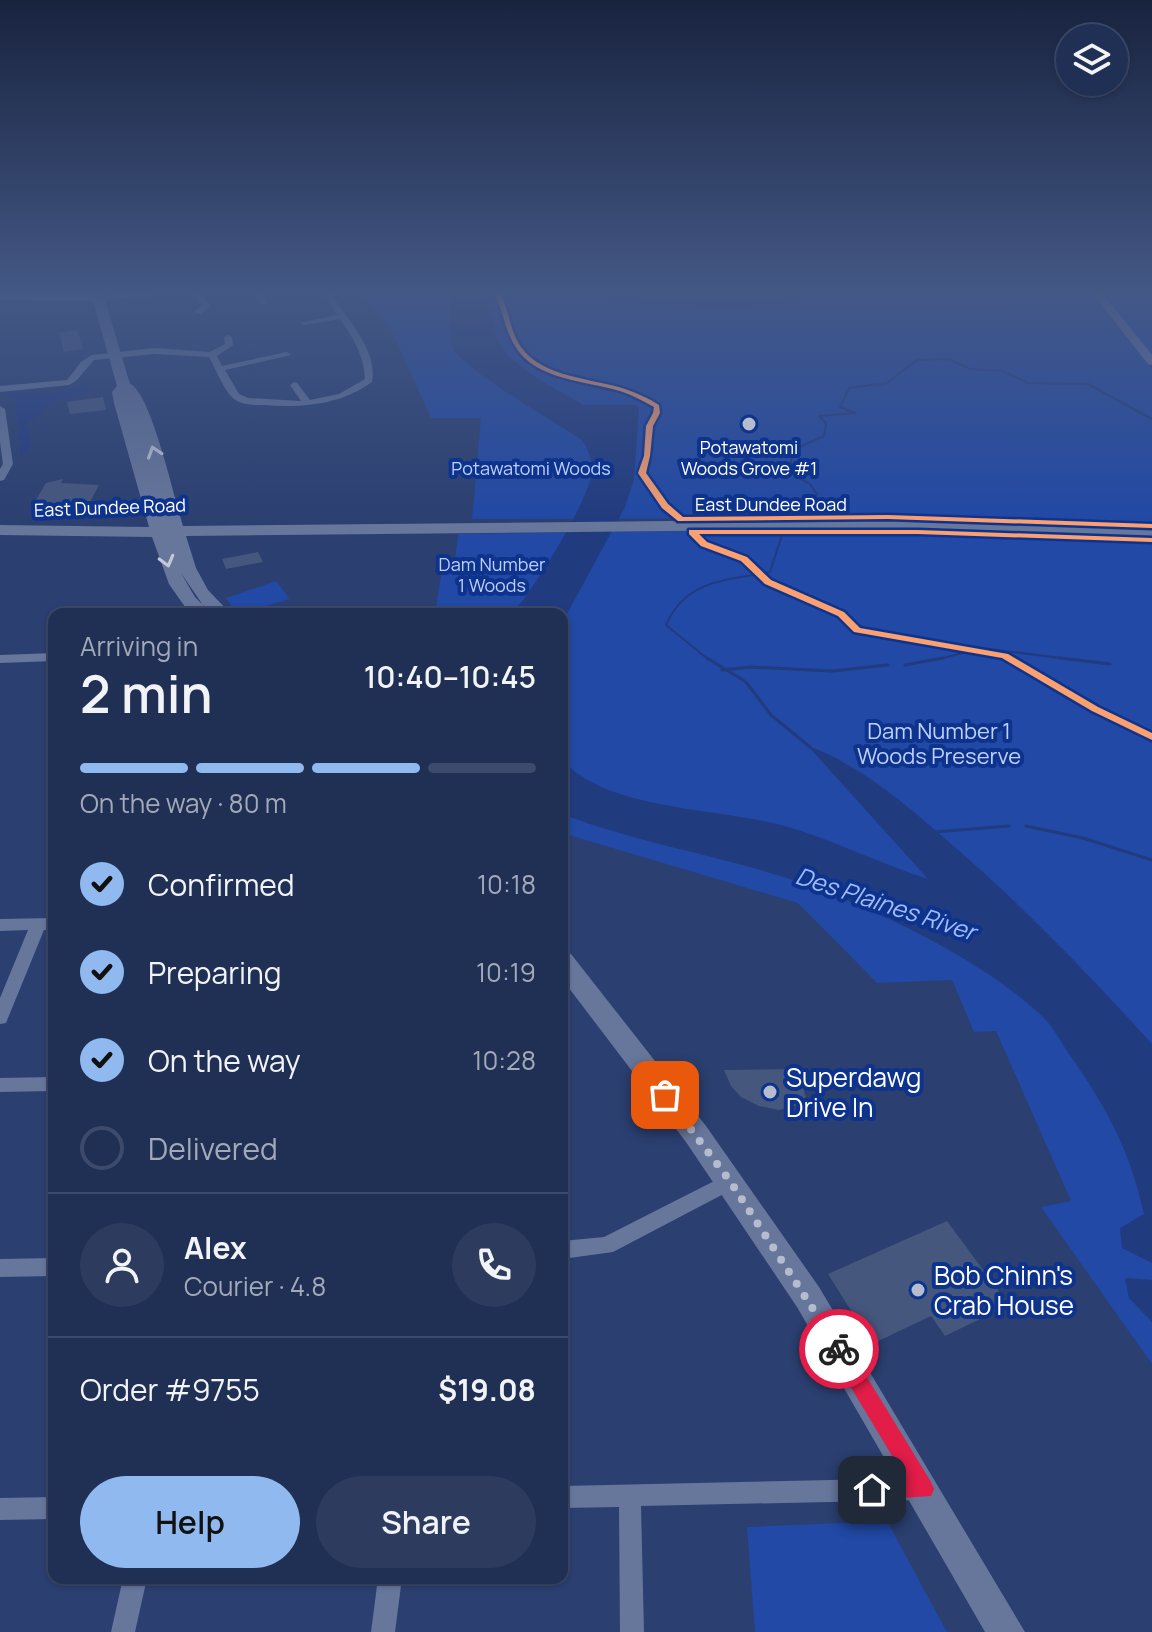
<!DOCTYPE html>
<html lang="en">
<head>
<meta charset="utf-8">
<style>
	:root { --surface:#202f54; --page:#2d3b5e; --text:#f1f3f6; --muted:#a2a9b8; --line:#3d4a6b; --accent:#90b9f0 }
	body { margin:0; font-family:Manrope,sans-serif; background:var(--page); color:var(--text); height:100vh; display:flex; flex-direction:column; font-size:30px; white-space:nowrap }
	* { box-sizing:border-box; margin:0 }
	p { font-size:26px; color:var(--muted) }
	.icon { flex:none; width:44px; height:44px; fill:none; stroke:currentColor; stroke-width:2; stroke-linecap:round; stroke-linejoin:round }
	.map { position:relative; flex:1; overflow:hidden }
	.panel { position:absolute; left:48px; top:608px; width:520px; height:976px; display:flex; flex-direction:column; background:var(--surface); border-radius:16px; box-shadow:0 2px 6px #0004,0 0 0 2px var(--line) }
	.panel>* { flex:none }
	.buttons { position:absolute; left:1056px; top:24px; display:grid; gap:16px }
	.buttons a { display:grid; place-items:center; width:72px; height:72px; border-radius:50%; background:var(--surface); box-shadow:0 2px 6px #0004,0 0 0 2px var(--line); font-size:40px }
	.pin { position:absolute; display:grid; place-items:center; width:68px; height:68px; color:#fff; margin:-34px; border-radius:16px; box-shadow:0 4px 12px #0006 }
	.courier { position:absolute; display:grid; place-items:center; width:80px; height:80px; margin:-40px; border:6px solid #e11d48; border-radius:50%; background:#fff; color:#222; box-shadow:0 2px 10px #0007 }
	.overview em { font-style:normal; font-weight:600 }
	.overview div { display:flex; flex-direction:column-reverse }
	.overview { display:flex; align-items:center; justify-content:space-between; height:136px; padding:0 32px }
	h1 { font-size:52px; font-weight:600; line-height:60px }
	.bar { display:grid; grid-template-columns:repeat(4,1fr); gap:12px 8px; align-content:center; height:96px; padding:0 32px }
	.bar i { height:10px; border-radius:6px; background:var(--line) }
	.bar .on { background:var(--accent) }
	.bar p { grid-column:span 4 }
	.line { display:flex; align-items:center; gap:20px; padding:0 32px; border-top:2px solid var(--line) }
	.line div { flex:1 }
	.round { display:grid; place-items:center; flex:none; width:84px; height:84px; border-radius:42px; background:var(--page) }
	ol { padding:0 32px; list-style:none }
	li { display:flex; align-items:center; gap:24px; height:88px }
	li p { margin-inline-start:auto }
	li .icon { padding:8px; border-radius:50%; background:var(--accent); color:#111; stroke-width:4 }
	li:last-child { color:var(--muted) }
	li i { width:44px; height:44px; border:4px solid var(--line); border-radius:50% }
	.action { display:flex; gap:16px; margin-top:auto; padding:16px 32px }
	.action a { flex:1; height:92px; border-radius:48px; background:var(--accent); color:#111; font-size:32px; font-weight:600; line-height:92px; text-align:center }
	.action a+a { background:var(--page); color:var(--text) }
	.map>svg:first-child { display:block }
</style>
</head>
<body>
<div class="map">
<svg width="1152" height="1632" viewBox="0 0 1152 1632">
	<rect width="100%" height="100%" fill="#2b3f70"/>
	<g fill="#2149a5">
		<path d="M362,294h732l58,74v160l-326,-10 -354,1 9,-101h-50l-40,-88z"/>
		<path d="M1101,294h51v64z"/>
		<path d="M821,529l331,10v825l-111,-157 30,-6 -75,-170 -22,1 -22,-52 -75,3 -79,-80 -236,-70v-219h-127l6,-39 13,-7 4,-34z"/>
		<path d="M276,581l14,18 -53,15 -11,-16z"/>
		<path d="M887,1521l60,111h-192l-8,-105z"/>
	</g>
	<g fill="#213b7f">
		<path d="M452,294h33l13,47 12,17 25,19 48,28h51l5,3 -5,71 -9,28 -63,116v-9h-50c22,-25 78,-114 80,-144 0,-12 -4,-21 -10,-30 -27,-18 -114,-68 -129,-91 -5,-8 -2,-45 -1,-55z"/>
		<path d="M603,294h197c-3,7 -6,9 -14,10 -26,5 -169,6 -183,-10z"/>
		<path d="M87,385l3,6 -40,11 -9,13 -14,6 4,27 -10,8 -6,-58 -15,-5 46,2z"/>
		<path d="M808,746c53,19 99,60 141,96 73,63 138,130 203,202v219l-30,-15 -2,-20 24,-14c-15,-67 -38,-107 -77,-163 -7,-11 -15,-25 -24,-34 -64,-61 -182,-116 -266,-142 -71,-22 -145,-34 -215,-61v-55c43,52 160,49 223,67 49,14 95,38 143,53z"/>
		<path d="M1125,1278l27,2v42l-23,-24z"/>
	</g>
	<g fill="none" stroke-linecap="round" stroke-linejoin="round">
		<g stroke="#213b7f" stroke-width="2">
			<path d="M777,513l25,-6 15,-13 -7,-10 -21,-12 4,-22 31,-14 2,-13 -7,-7 36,-3 -15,-6 9,-19 38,-5 30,-23 32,-1 21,10 32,2 26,12 60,1 64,35"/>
			<path d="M765,573l5,-1 11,-34"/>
			<path d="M981,648l96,12"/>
			<path d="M709,660l-43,-35c17,-39 48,-44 87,-50"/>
			<path d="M936,660l30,-8"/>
		</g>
		<g stroke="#213b7f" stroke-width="3">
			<path d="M707,658l39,24 25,33 39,32"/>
			<path d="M1060,658l50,6"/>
			<path d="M905,665l38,-7"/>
			<path d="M722,670l28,-3 82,4 56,-6"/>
			<path d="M1026,826l57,12 69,22"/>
			<path d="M934,832l75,-6"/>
		</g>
	</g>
	<g fill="#46577e">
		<path d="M77,330l6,19 -19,3 -5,-19z"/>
		<path d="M103,397l3,13 -36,4 -3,-12z"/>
		<path d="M63,479l-2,4 38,2 -10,19 -55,-1 12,-20z"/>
		<path d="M258,552l5,10 -37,7 -4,-10z"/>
		<path d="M799,1069l8,34 -28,7 -20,-4 -18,-9 -10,-11 -7,-16z"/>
		<path d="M947,1221l62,84 -64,31 -14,-20 -59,28 -44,-70z"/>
	</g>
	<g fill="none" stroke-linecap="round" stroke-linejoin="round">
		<g fill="#67779c" fill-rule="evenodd">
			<path d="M125,294h34l-4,2 -57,4 -4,-2 4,-2z"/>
			<path d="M194,294h8l8,12 -9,8 -7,-2 8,-7z"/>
			<path d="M255,294h8l4,10h-6z"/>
			<path d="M324,294h8c15,27 46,55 40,88 -32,23 -69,26 -108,23 -9,0 -22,0 -30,-6 -10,-8 -19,-32 -25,-42l-55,-3 -60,6 -18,21 -7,4 -69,7v-6l67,-6 14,-18 11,-7 62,-7 56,4 15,-8 -1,-7 4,-2 4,2 1,8 -16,11 5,10 65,-14 4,3 -66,15 14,24 9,4 53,3 -11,-16 4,-3 3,1 13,17 29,-6 26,-15c-1,-24 -12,-41 -25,-60l-36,6 -4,-2 37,-8z"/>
			<path d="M0,406l5,3 8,55 -9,16 -4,1v-12l3,-5 -3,-22z"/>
			<path d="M54,653v8l-54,2v-8z"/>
			<path d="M54,918v12h-10l-36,88 -2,5 -6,1v-26l28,-68 -28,1v-12z"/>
			<path d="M54,1077v14l-54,1v-14z"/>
			<path d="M730,1173l7,2 2,6 -2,6 -124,65 -51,7v-18l42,-4z"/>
			<path d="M54,1258v18l-54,1v-18z"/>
			<path d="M922,1478l8,3 3,8 -3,8 -8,3 -281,6 3,126h-24l-1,-125 -57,1v-22z"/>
			<path d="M54,1497v22l-54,1v-22z"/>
			<path d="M123,1578h24l-12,54h-24z"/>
			<path d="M378,1578h24l-7,54h-24z"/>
		</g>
		<g fill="#6e7ca0" fill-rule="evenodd">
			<path d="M0,294l98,1 5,3 -5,3 -98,-1z"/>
			<path d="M1093,294h10l49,61v10l-4,-1z"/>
		</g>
		<g fill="#67769b" fill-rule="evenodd">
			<path d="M91,294h12l27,90c21,8 45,117 53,142l680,-7 289,9v10l-289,-9 -677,7 10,32 12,22 23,24h-19l-17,-17 -14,-24 28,41h-19l-21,-30 -17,-47 -152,-2v-10l149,2 -35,-124 -2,-11 5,-6z"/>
			<path d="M562,952l9,2 135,172 113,161 206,345h-40l-188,-325 -111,-165 -124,-163z"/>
		</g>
		<defs>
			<g id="cycleway">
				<path d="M495,294h6c8,17 9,37 20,53 22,31 71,31 104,42 12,4 23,9 34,16l1,8 -7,13 -3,30 -4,17 22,31 15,13 205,-2 264,9v4l-264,-9 -210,2 -16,-13 -24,-35 6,-17 2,-30 7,-13 1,-6c-11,-6 -22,-12 -34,-16 -34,-10 -85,-11 -105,-45 -10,-16 -12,-35 -20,-52z"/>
				<path d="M689,530h229l234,8v4l-234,-8h-219l8,8 40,15 24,23 73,32 16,16 148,26 90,53 54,26v7l-60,-29 -90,-53 -148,-26 -16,-16 -73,-32 -24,-23 -40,-15 -12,-12z"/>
			</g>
		</defs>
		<use href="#cycleway" stroke="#0e338d" stroke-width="5"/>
		<use href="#cycleway" fill="#fca06f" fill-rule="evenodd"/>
	</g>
	<defs><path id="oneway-chevron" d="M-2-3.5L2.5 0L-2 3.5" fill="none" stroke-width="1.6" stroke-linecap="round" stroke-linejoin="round" transform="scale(2)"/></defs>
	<g stroke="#c2c8d7">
		<use href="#oneway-chevron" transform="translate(154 452) rotate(-108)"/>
		<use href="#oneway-chevron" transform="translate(167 561) rotate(75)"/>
	</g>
	<linearGradient id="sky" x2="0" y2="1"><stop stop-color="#18233e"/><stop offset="0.56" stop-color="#445886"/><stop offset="1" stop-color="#445886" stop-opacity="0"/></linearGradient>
	<rect width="1152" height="522" fill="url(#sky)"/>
	<path fill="#e11d48" d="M839,1340l7,3 85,139 3,7 -3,7 -59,4 -7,-3 -3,-7 3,-7 41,-4 -74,-123v-13z"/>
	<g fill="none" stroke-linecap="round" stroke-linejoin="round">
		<path stroke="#b5bccd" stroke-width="8" stroke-dasharray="0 14.4" d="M665,1095l65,86 109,168"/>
	</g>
	<g fill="#b5bccd" stroke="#0e338d" stroke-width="3">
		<circle cx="749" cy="424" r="8"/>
		<circle cx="770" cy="1092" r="8"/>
		<circle cx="918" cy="1290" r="8"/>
	</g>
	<g text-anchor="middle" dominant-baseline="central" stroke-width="8" stroke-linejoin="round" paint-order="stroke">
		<g font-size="18" fill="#fff" stroke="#0e338d">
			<text x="749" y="447">Potawatomi<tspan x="749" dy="21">Woods Grove #1</tspan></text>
		</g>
		<g font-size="18" fill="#bdd0fe" stroke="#0e338d">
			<text x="531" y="468">Potawatomi Woods</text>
			<text x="492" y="564">Dam Number<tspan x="492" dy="21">1 Woods</tspan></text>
		</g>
		<g font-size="18" fill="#fff" stroke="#0e338d">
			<text x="771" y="504">East Dundee Road</text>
			<text transform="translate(110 507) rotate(-2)">East Dundee Road</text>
		</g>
		<g font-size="22" fill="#bdd0fe" stroke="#0e338d">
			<text x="939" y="731">Dam Number 1<tspan x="939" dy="25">Woods Preserve</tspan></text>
		</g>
		<g font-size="24" font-style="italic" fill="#a1bcfb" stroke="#0e338d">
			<text transform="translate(886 903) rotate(18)">Des Plaines River</text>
		</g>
		<g font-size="26" fill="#fff" stroke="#0e338d" text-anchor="start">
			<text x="786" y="1077">Superdawg<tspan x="786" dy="30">Drive In</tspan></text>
			<text x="934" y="1275">Bob Chinn's<tspan x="934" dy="30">Crab House</tspan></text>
		</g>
	</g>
</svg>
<div class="buttons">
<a><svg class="icon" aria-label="layers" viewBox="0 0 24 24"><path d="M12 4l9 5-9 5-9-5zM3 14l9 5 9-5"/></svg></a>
</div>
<div class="pin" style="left:665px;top:1095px;background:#ea580c"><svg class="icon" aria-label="bag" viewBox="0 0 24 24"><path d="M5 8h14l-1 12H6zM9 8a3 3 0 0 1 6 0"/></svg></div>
<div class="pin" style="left:872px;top:1490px;background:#1f2937"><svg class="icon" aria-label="home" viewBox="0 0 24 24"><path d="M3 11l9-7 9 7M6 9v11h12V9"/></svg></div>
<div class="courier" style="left:839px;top:1349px"><svg class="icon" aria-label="bike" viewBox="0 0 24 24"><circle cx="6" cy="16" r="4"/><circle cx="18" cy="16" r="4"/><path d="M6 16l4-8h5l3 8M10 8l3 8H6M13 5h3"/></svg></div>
<section class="panel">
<div class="overview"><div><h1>2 min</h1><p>Arriving in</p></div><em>10:40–10:45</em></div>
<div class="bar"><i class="on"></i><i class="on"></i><i class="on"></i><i></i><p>On the way · 80 m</p></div>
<ol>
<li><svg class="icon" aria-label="check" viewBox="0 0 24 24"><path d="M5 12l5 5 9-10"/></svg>Confirmed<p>10:18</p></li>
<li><svg class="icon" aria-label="check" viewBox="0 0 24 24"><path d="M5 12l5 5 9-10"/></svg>Preparing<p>10:19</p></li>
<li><svg class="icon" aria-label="check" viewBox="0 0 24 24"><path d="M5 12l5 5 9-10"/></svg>On the way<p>10:28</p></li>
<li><i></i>Delivered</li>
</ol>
<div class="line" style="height:144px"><a class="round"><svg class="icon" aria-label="person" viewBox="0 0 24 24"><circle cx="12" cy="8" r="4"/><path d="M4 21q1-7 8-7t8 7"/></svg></a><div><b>Alex</b><p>Courier · 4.8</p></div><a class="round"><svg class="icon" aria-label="phone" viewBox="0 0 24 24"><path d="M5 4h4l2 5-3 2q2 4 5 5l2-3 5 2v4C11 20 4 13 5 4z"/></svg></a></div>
<div class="line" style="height:104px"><div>Order #9755</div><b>$19.08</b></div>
<div class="action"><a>Help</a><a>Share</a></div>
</section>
</div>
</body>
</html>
